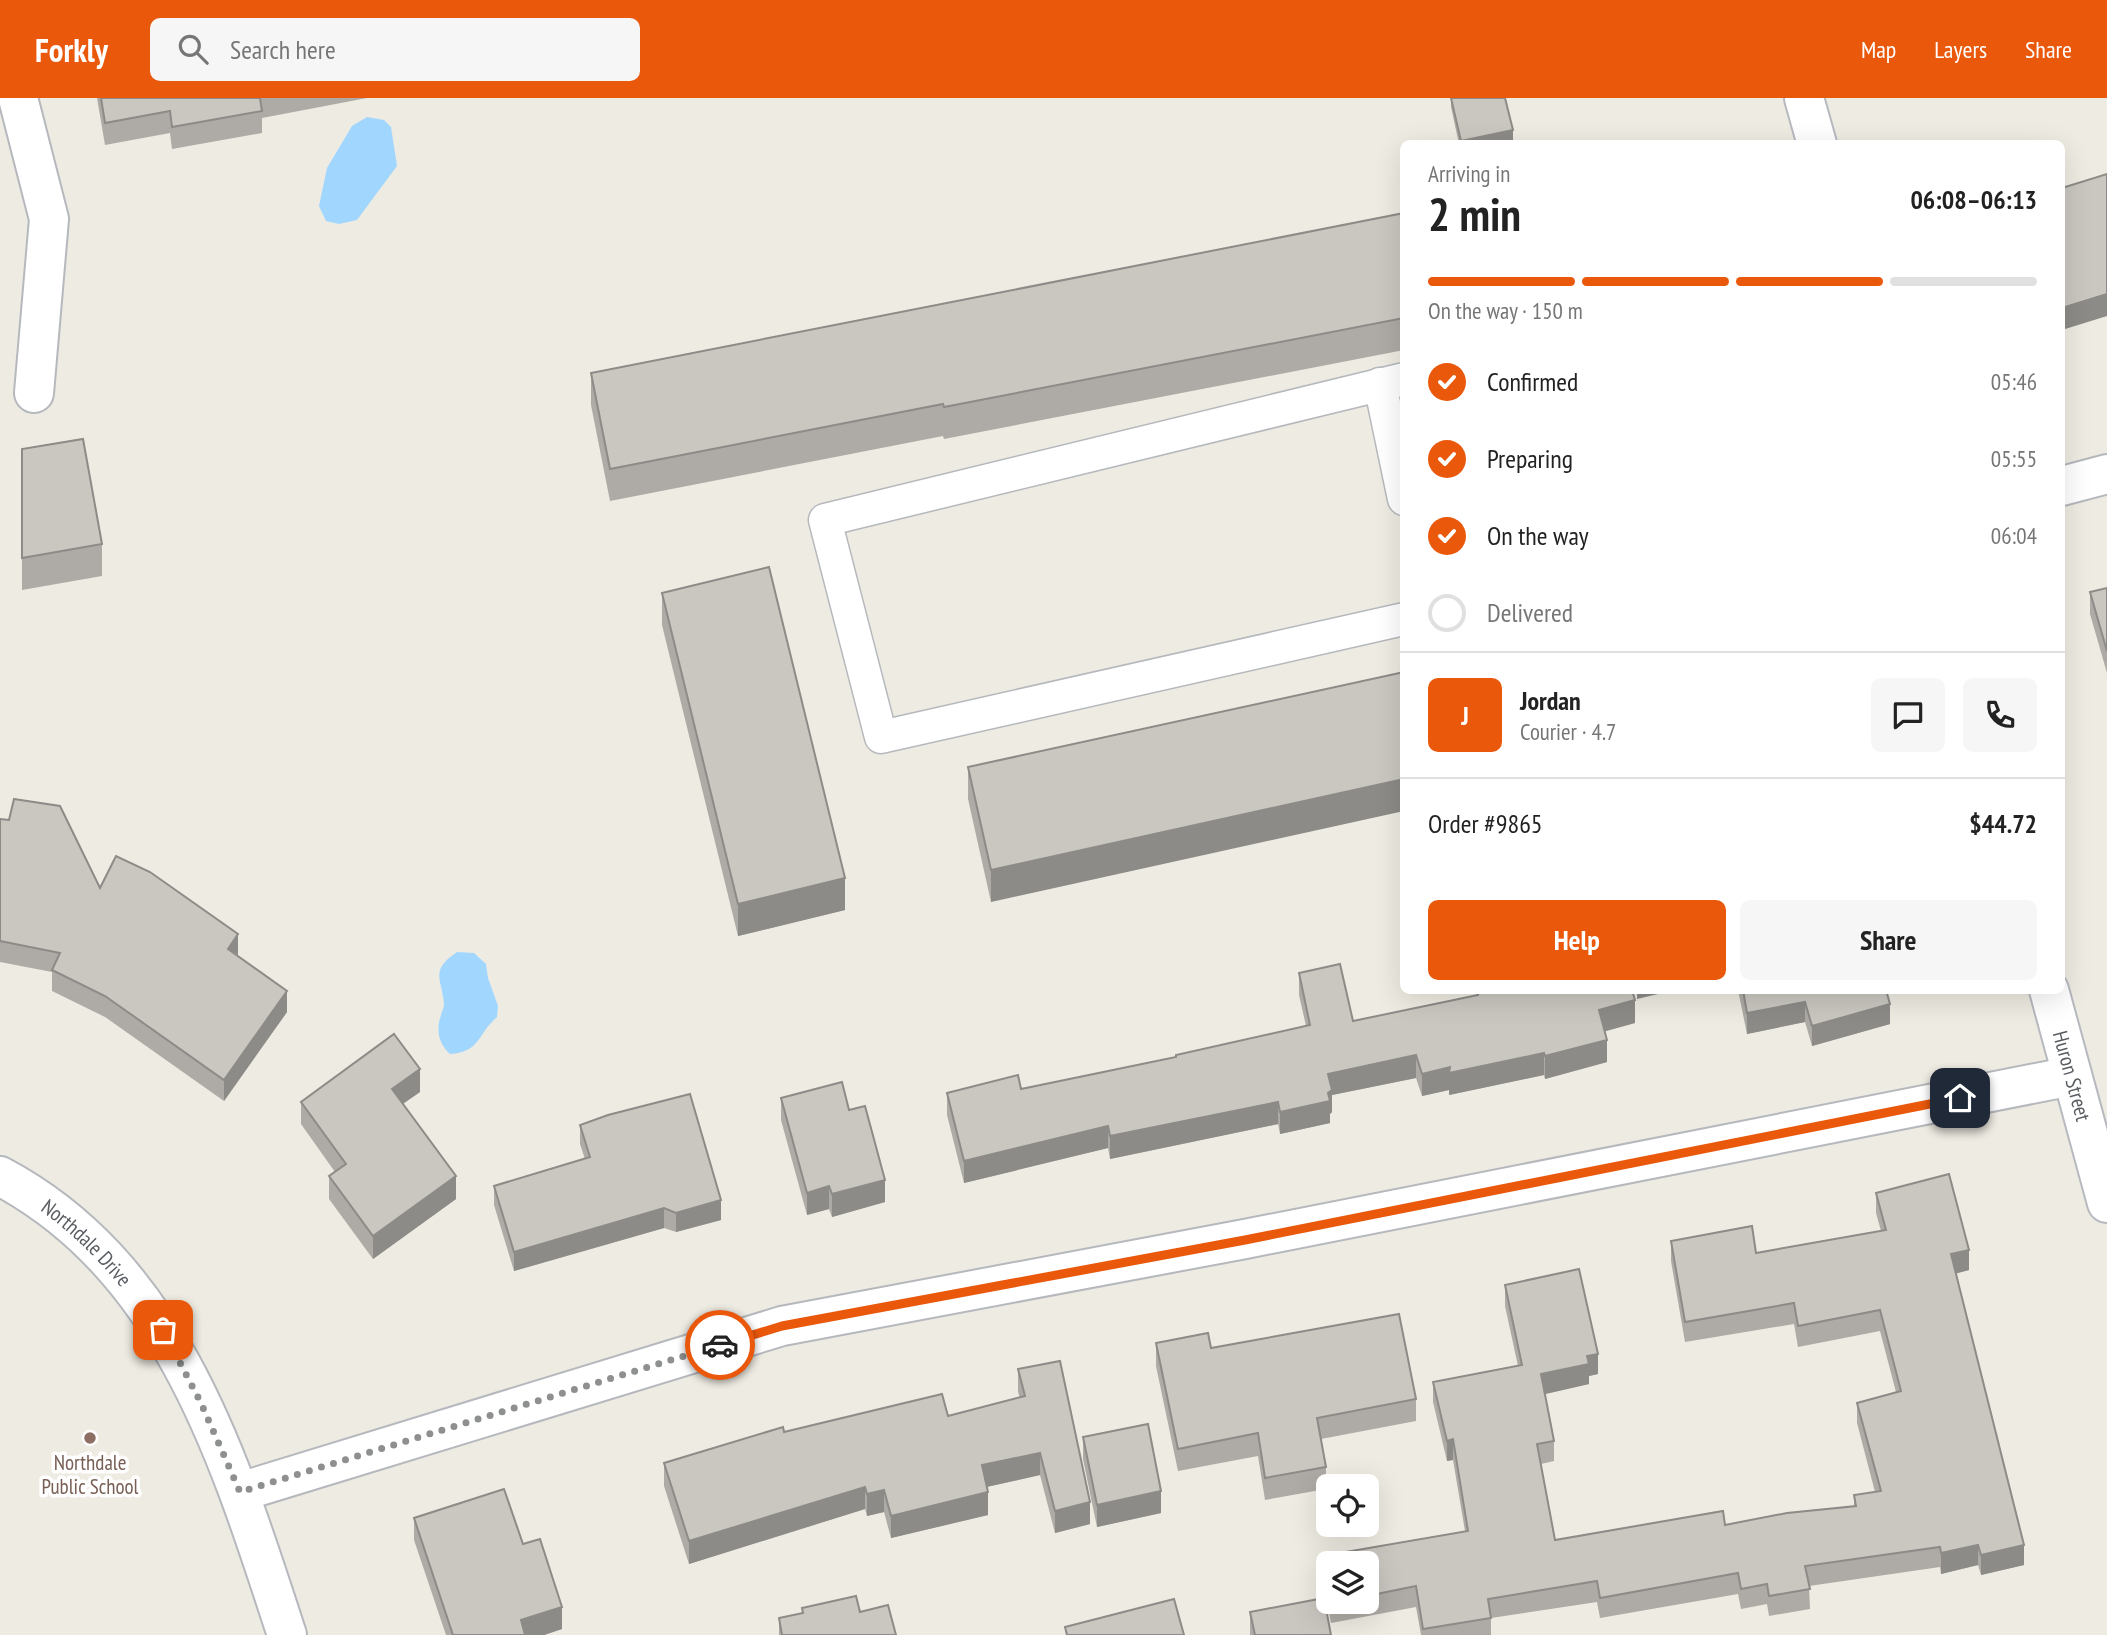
<!DOCTYPE html>
<html lang="en">
<head>
<meta charset="utf-8">
<style>
	:root { --surface:#fff; --page:#f6f6f6; --text:#222; --muted:#767676; --line:#e0e0e0; --accent:#ea580c }
	body { margin:0; font-family:"PT Sans Narrow",sans-serif; background:var(--page); color:var(--text); height:100vh; display:flex; flex-direction:column; font-size:26px; white-space:nowrap }
	* { box-sizing:border-box; margin:0 }
	p { font-size:23px; color:var(--muted) }
	.icon { flex:none; width:38px; height:38px; fill:none; stroke:currentColor; stroke-width:2; stroke-linecap:round; stroke-linejoin:round }
	.map { position:relative; flex:1; overflow:hidden }
	.side { position:absolute; left:1400px; top:42px; width:665px; height:854px; display:flex; flex-direction:column; background:var(--surface); border-radius:10px; box-shadow:0 7px 28px #0002 }
	.side>* { flex:none }
	.fabs { position:absolute; left:1316px; top:1376px; display:grid; gap:14px }
	.fabs a { display:grid; place-items:center; width:63px; height:63px; border-radius:10px; background:var(--surface); box-shadow:0 7px 28px #0002; font-size:35px }
	.pin { position:absolute; display:grid; place-items:center; width:60px; height:60px; color:#fff; margin:-30px; border-radius:14px; box-shadow:0 4px 10px #0006 }
	.courier { position:absolute; display:grid; place-items:center; width:70px; height:70px; margin:-35px; border:5px solid #ea580c; border-radius:50%; background:#fff; color:#222; box-shadow:0 2px 9px #0007 }
	.summary em { font-style:normal; font-weight:600 }
	.summary div { display:flex; flex-direction:column-reverse }
	.summary { display:flex; align-items:center; justify-content:space-between; height:119px; padding:0 28px }
	h1 { font-size:46px; font-weight:600; line-height:52px }
	.bar { display:grid; grid-template-columns:repeat(4,1fr); gap:10px 7px; align-content:center; height:84px; padding:0 28px }
	.bar i { height:9px; border-radius:5px; background:var(--line) }
	.bar .selected { background:var(--accent) }
	.bar p { grid-column:span 4 }
	.line { display:flex; align-items:center; gap:18px; padding:0 28px; border-top:2px solid var(--line) }
	.line div { flex:1 }
	.round { display:grid; place-items:center; flex:none; width:74px; height:74px; border-radius:10px; background:var(--page) }
	ol { padding:0 28px; list-style:none }
	li { display:flex; align-items:center; gap:21px; height:77px }
	li p { margin-inline-start:auto }
	li .icon { padding:7px; border-radius:50%; background:var(--accent); color:#fff; stroke-width:4 }
	li:last-child { color:var(--muted) }
	li i { width:38px; height:38px; border:4px solid var(--line); border-radius:50% }
	.action { display:flex; gap:14px; margin-top:auto; padding:14px 28px }
	.action a { flex:1; height:80px; border-radius:10px; background:var(--accent); color:#fff; font-size:28px; font-weight:600; line-height:80px; text-align:center }
	.action a+a { background:var(--page); color:var(--text) }
	header { display:flex; align-items:center; gap:42px; box-sizing:border-box; height:98px; padding:0 35px; background:var(--accent); color:#fff }
	header strong { font-size:33px }
	nav { display:flex; gap:38px; margin-inline-start:auto; font-size:24px }
	.search { width:490px; height:63px; background:var(--page); display:flex; align-items:center; gap:18px; box-sizing:border-box; padding:0 24px; border-radius:10px; color:var(--muted); font-size:26px }
	.map>svg:first-child { display:block }
</style>
</head>
<body>
<header>
<strong>Forkly</strong>
<div class="search"><svg class="icon" aria-label="search" viewBox="0 0 24 24"><circle cx="10" cy="10" r="6"/><path d="M15 15l6 6"/></svg>Search here</div>
<nav><a>Map</a><a>Layers</a><a>Share</a></nav>
</header>
<div class="map">
<svg width="2107" height="1537" viewBox="0 0 2107 1537">
	<rect width="100%" height="100%" fill="#eeebe2"/>
	<g fill="#a1d7ff">
		<path d="M367,19l17,3 7,7 6,39 -40,54 -18,4 -13,-3 -7,-15 8,-38 25,-42z"/>
		<path d="M457,854l17,1 12,11 2,14 10,28 -1,11c-20,17 -16,35 -47,37 -12,-11 -14,-24 -9,-39 1,-5 3,-6 3,-11 -2,-26 -15,-33 13,-52z"/>
	</g>
	<g fill="none" stroke-linecap="round" stroke-linejoin="round">
		<defs>
			<g id="service">
				<path d="M1404,281l-579,141 56,217 523,-118"/>
				<path d="M1380,286l24,115"/>
			</g>
			<g id="minor">
				<path d="M18,0l31,121 -15,174"/>
				<path d="M2062,388l45,-12"/>
				<path id="s1" d="M0,1078c173,92 230,285 287,459"/>
				<path d="M240,1394l542,-166 463,-87 827,-163"/>
			</g>
			<g id="secondary">
				<path d="M1804,0l13,46"/>
				<path id="s2" d="M2049,892l58,213"/>
			</g>
		</defs>
		<use href="#service" stroke="#b5b8bd" stroke-width="35"/>
		<use href="#minor" stroke="#b5b8bd" stroke-width="42"/>
		<use href="#secondary" stroke="#b6b9bf" stroke-width="42"/>
		<use href="#service" stroke="#fff" stroke-width="32"/>
		<use href="#minor" stroke="#fff" stroke-width="38"/>
		<use href="#secondary" stroke="#fff" stroke-width="38"/>
	</g>
	<g fill="#aeaba6" fill-rule="evenodd">
		<path d="M97,0h270l-105,20v15l-90,16 -2,-16 -65,12z"/>
		<path d="M1451,0h54l8,44 -8,2h-46l-8,-37z"/>
		<path d="M1404,115v137l-460,89 -1,-3 -333,65 -19,-96v-32z"/>
		<path d="M22,351l80,95v32l-80,14z"/>
		<path d="M2107,490v85l-17,-59v-22z"/>
		<path d="M662,495l183,317 -107,26 -76,-311z"/>
		<path d="M1404,574l-413,230 -23,-103v-32z"/>
		<path d="M0,721l100,69 138,68 49,56 -63,89 -119,-84 -53,-26v-19l-52,-10z"/>
		<path d="M1299,875l54,48 123,-26v-5h156l3,33 -30,8 2,31 -62,17 -1,-4 -95,20v-5l-27,6 -6,-18 -84,17v17l-2,2v9l-50,11 -2,-10 -168,35 -2,-11 -144,35 -17,-68v-22l74,-4 155,-31 130,-32 -7,-31z"/>
		<path d="M1738,892h148l4,34 -78,22 -7,-24 -58,12z"/>
		<path d="M420,994l-17,12 53,95 -83,60 -44,-60v-23l6,-4 -34,-48v-22z"/>
		<path d="M781,1000l68,12 36,92 -53,15 -3,-8 -22,6 -26,-95z"/>
		<path d="M580,1027l141,95 -45,12 -12,-4 -150,43 -20,-66v-19l91,-27 -5,-15z"/>
		<path d="M1876,1095l93,77 -13,3 68,292 -43,10 -3,-10 -37,9 -1,-7 -131,19 1,23 -41,7 -2,-12 -26,5 -3,-15 -138,24 -3,-16 -106,16v17h-70l-5,-28 -85,16 -9,-46v-21l143,-25 -12,-71 -6,1 -14,-59v-20l85,-16 -13,-60v-21l93,89 -9,2v8l-44,10 9,47v20l-13,3 14,76 170,-15 129,-19v-11l21,-3 -18,-69v-20l39,-11 -16,-61 -82,16 -4,-23 -109,18 -14,-81v-20l85,12 125,-22 -5,-18zM1328,1465h39v38h-39z"/>
		<path d="M1156,1245l55,5 205,51v22l-95,18 5,28v22l-61,11 -7,-44 -80,15 -22,-105z"/>
		<path d="M1018,1271l72,155 -35,9 -15,-58 -54,12 2,28 -97,23 -7,-26 -17,4 -2,-7 -176,55 -25,-78v-23l120,-31 164,-16 72,-18 -2,-6z"/>
		<path d="M1083,1339l78,76 -64,14 -14,-68z"/>
		<path d="M414,1420l109,26 39,85 -18,6h-98l-32,-95z"/>
		<path d="M802,1510l58,4 36,23h-117v-17l23,-5z"/>
		<path d="M1250,1514l81,23h-81z"/>
	</g>
	<g fill="#8d8b87">
		<path d="M1513,32v12l-8,2h-44v-3z"/>
		<path d="M2107,196v22l-45,14v-22z"/>
		<path d="M1404,681v32l-413,91v-32z"/>
		<path d="M845,780v32l-107,26v-32z"/>
		<path d="M238,836v21l-10,-6z"/>
		<path d="M1637,892h38l-38,9z"/>
		<path d="M287,893v21l-63,89v-21z"/>
		<path d="M1635,902v23l-36,10v-23z"/>
		<path d="M1805,904v20l-58,12v-21z"/>
		<path d="M1890,906v20l-78,22v-20z"/>
		<path d="M1607,942v22l-62,17v-23z"/>
		<path d="M1544,955v22l-95,20v-5l-27,6v-22l28,-7z"/>
		<path d="M1416,957v23l-84,17v17l-2,2v9l-50,11v-22l48,-38z"/>
		<path d="M420,971v23l-28,19v-22z"/>
		<path d="M1278,1004v22l-168,35v-23z"/>
		<path d="M1108,1028v22l-144,35v-22z"/>
		<path d="M456,1078v23l-83,60v-23z"/>
		<path d="M885,1082v22l-53,15v-23z"/>
		<path d="M829,1088v23l-22,6v-22z"/>
		<path d="M721,1102v20l-45,12v-19z"/>
		<path d="M664,1110v20l-150,43v-19z"/>
		<path d="M1969,1152v20l-18,5v-21z"/>
		<path d="M1598,1256v20l-9,2v8l-48,11v-21l46,-18z"/>
		<path d="M1453,1341v21l-6,1v-20z"/>
		<path d="M1040,1355v22l-58,13v-23z"/>
		<path d="M865,1389v22l-176,55v-23z"/>
		<path d="M884,1392v22l-17,4v-22z"/>
		<path d="M1161,1393v22l-64,14v-22z"/>
		<path d="M988,1394v23l-97,23v-22z"/>
		<path d="M1090,1404v22l-35,9v-22z"/>
		<path d="M1978,1447v20l-37,9v-21z"/>
		<path d="M2024,1447v20l-43,10v-20z"/>
		<path d="M562,1509v22l-18,6h-23v-15z"/>
	</g>
	<g fill="#cac7c1" stroke="#8d8b87" stroke-width="2">
		<path d="M101,0h159l2,13 -90,16 -2,-16 -65,12z"/>
		<path d="M1451,0h54l8,32 -52,11z"/>
		<path d="M2107,76v120l-45,14v-120z"/>
		<path d="M1404,115v105l-460,89 -1,-3 -333,65 -19,-96z"/>
		<path d="M83,341l19,105 -80,14v-109z"/>
		<path d="M769,469l76,311 -107,26 -76,-311z"/>
		<path d="M2107,490v63l-17,-59z"/>
		<path d="M1404,574v107l-413,91 -23,-103z"/>
		<path d="M14,701l46,7 40,82 16,-32 34,16 88,62 -10,15 59,42 -63,89 -119,-84 -53,-26 8,-17 -60,-12v-122l9,1z"/>
		<path d="M1340,866l13,57 125,-26 -1,-5h155l3,10 -36,10 8,30 -62,16 -1,-3 -95,20 1,-6 -28,7 -6,-19 -88,19 4,16 -4,3 2,8 -50,11 -2,-10 -168,34 -2,-10 -144,35 -17,-68 71,-18 3,14 155,-32v-2l134,-30 -11,-52z"/>
		<path d="M1743,892h143l4,14 -78,22 -7,-24 -58,11z"/>
		<path d="M394,936l26,35 -28,20 64,87 -83,60 -44,-60 17,-12 -45,-62z"/>
		<path d="M842,984l7,28 16,-4 20,74 -53,14 -3,-8 -22,7 -26,-95z"/>
		<path d="M690,996l31,106 -45,13 -12,-5 -150,44 -20,-66 96,-29 -10,-32 28,-10z"/>
		<path d="M1949,1076l20,76 -18,4 73,291 -43,10 -3,-10 -37,8 -1,-6 -135,19 5,23 -41,7 -2,-12 -26,5 -3,-16 -138,25 -3,-17 -109,18 3,19 -68,11 -7,-43 -49,10v-33h-39v26l-6,-33 146,-25 -15,-92 -6,2 -14,-59 89,-17 -17,-80 74,-16 19,85 -11,2 2,8 -48,10 13,67 -17,3 18,96 168,-29 2,14 62,-12 69,-7 -2,-11 27,-4 -24,-88 44,-12 -21,-81 -82,16 -4,-23 -109,19 -14,-81 81,-15 4,27 130,-23 -10,-37z"/>
		<path d="M1399,1216l17,85 -99,19 9,49 -61,11 -7,-45 -80,16 -22,-106 52,-10 3,15z"/>
		<path d="M1060,1263l30,141 -35,9 -15,-58 -58,12 6,27 -97,24 -7,-26 -17,4 -2,-7 -176,54 -25,-78 119,-36 1,5 158,-38 6,22 77,-20 -7,-27z"/>
		<path d="M1148,1326l13,67 -64,14 -14,-68z"/>
		<path d="M504,1391l19,55 17,-5 22,68 -41,13 4,15h-72l-39,-117z"/>
		<path d="M856,1498l4,16 28,-7 8,30h-114l-3,-17 24,-5 -1,-5z"/>
		<path d="M1324,1500l7,37h-76l-5,-23z"/>
		<path d="M1174,1501l10,36h-117l-2,-8z"/>
	</g>
	<g fill="none" stroke-linecap="round" stroke-linejoin="round">
		<path stroke="#8e8f8f" stroke-width="7" stroke-dasharray="0 12.6" d="M163,1232l38,73 39,89 480,-147"/>
		<path stroke="#ea580c" stroke-width="9" d="M720,1247l62,-19 463,-86 715,-142"/>
	</g>
	<circle fill="#8d6e63" stroke="#fff" stroke-width="2.5" cx="90" cy="1340" r="7"/>
	<g text-anchor="middle" dominant-baseline="central" stroke-width="7" stroke-linejoin="round" paint-order="stroke">
		<g font-size="21" fill="#5a5e63" stroke="#fff">
			<text stroke="none"><textPath href="#s2" startOffset="89">Huron Street</textPath></text>
			<text stroke="none"><textPath href="#s1" startOffset="110">Northdale Drive</textPath></text>
		</g>
		<g font-size="21" fill="#785e54" stroke="#fff">
			<text x="90" y="1364">Northdale<tspan x="90" dy="24">Public School</tspan></text>
		</g>
	</g>
</svg>
<div class="fabs">
<a><svg class="icon" aria-label="locate" viewBox="0 0 24 24"><circle cx="12" cy="12" r="6"/><path d="M12 2v4M12 18v4M2 12h4M18 12h4"/></svg></a>
<a><svg class="icon" aria-label="layers" viewBox="0 0 24 24"><path d="M12 4l9 5-9 5-9-5zM3 14l9 5 9-5"/></svg></a>
</div>
<div class="pin" style="left:163px;top:1232px;background:#ea580c"><svg class="icon" aria-label="bag" viewBox="0 0 24 24"><path d="M5 8h14l-1 12H6zM9 8a3 3 0 0 1 6 0"/></svg></div>
<div class="pin" style="left:1960px;top:1000px;background:#1f2937"><svg class="icon" aria-label="home" viewBox="0 0 24 24"><path d="M3 11l9-7 9 7M6 9v11h12V9"/></svg></div>
<div class="courier" style="left:720px;top:1247px"><svg class="icon" aria-label="car" viewBox="0 0 24 24"><path d="M5 17H2v-5l4-1 3-4h7l3 4 3 1v5h-3M9 17h6M6 11h13"/><circle cx="7" cy="17" r="2"/><circle cx="17" cy="17" r="2"/></svg></div>
<section class="side">
<div class="summary"><div><h1>2 min</h1><p>Arriving in</p></div><em>06:08–06:13</em></div>
<div class="bar"><i class="selected"></i><i class="selected"></i><i class="selected"></i><i></i><p>On the way · 150 m</p></div>
<ol>
<li><svg class="icon" aria-label="check" viewBox="0 0 24 24"><path d="M5 12l5 5 9-10"/></svg>Confirmed<p>05:46</p></li>
<li><svg class="icon" aria-label="check" viewBox="0 0 24 24"><path d="M5 12l5 5 9-10"/></svg>Preparing<p>05:55</p></li>
<li><svg class="icon" aria-label="check" viewBox="0 0 24 24"><path d="M5 12l5 5 9-10"/></svg>On the way<p>06:04</p></li>
<li><i></i>Delivered</li>
</ol>
<div class="line" style="height:126px"><b class="round" style="background:var(--accent);color:#fff">J</b><div><b>Jordan</b><p>Courier · 4.7</p></div><a class="round"><svg class="icon" aria-label="chat" viewBox="0 0 24 24"><path d="M4 5h16v11H9l-5 4z"/></svg></a><a class="round"><svg class="icon" aria-label="phone" viewBox="0 0 24 24"><path d="M5 4h4l2 5-3 2q2 4 5 5l2-3 5 2v4C11 20 4 13 5 4z"/></svg></a></div>
<div class="line" style="height:91px"><div>Order #9865</div><b>$44.72</b></div>
<div class="action"><a>Help</a><a>Share</a></div>
</section>
</div>
</body>
</html>
